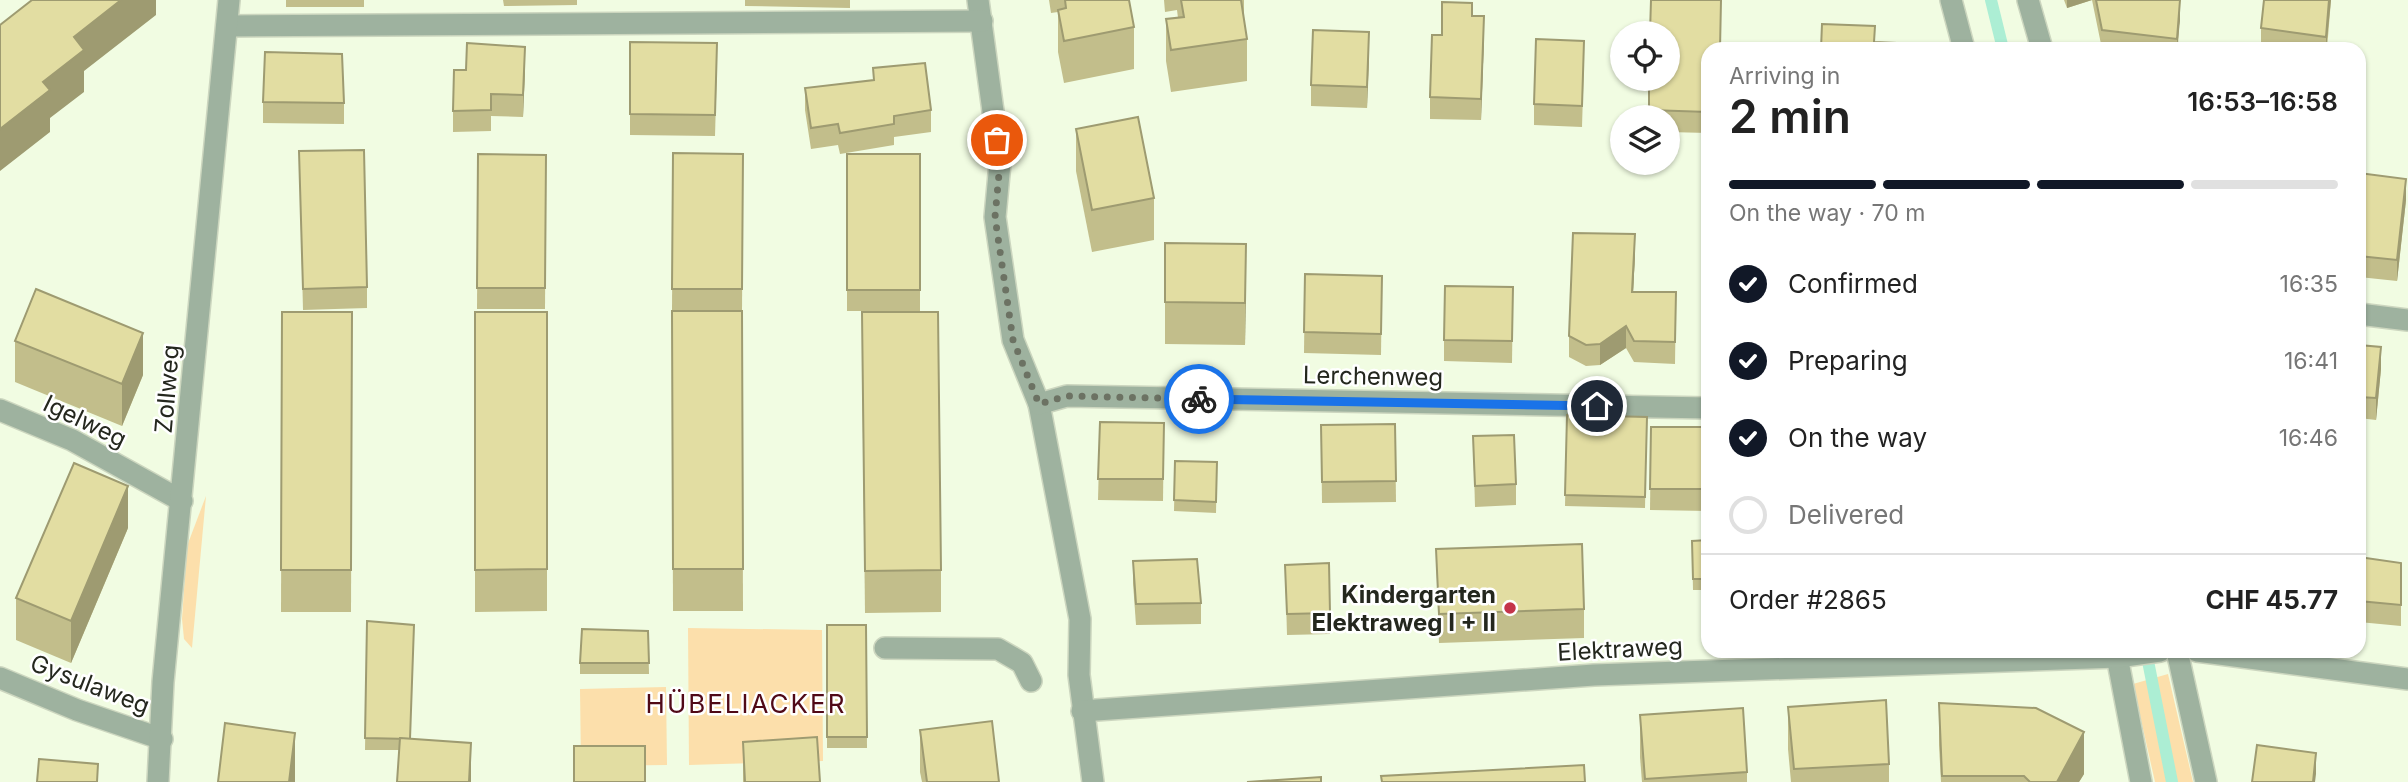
<!DOCTYPE html>
<html lang="en">
<head>
<meta charset="utf-8">
<style>
	:root { --surface:#fff; --page:#f2f2f2; --text:#222; --muted:#767676; --line:#e0e0e0; --accent:#111827 }
	body { margin:0; font-family:Inter,sans-serif; background:var(--page); color:var(--text); height:100vh; display:flex; flex-direction:column; font-size:26px; white-space:nowrap }
	* { box-sizing:border-box; margin:0 }
	p { font-size:23px; color:var(--muted) }
	.icon { flex:none; width:38px; height:38px; fill:none; stroke:currentColor; stroke-width:2; stroke-linecap:round; stroke-linejoin:round }
	.map { position:relative; flex:1; overflow:hidden }
	.panel { position:absolute; left:1701px; top:42px; width:665px; height:616px; display:flex; flex-direction:column; background:var(--surface); border-radius:21px; box-shadow:0 2px 5px #0004 }
	.panel>* { flex:none }
	.buttons { position:absolute; left:1610px; top:21px; display:grid; gap:14px }
	.buttons a { display:grid; place-items:center; width:70px; height:70px; border-radius:50%; background:var(--surface); box-shadow:0 2px 5px #0004; font-size:35px }
	.pin { position:absolute; display:grid; place-items:center; width:60px; height:60px; color:#fff; margin:-30px; border:4px solid #fff; border-radius:50%; box-shadow:0 2px 7px #0007 }
	.courier { position:absolute; display:grid; place-items:center; width:70px; height:70px; margin:-35px; border:5px solid #1a73e8; border-radius:50%; background:#fff; color:#222; box-shadow:0 2px 9px #0007 }
	.summary em { font-style:normal; font-weight:600 }
	.summary div { display:flex; flex-direction:column-reverse }
	.summary { display:flex; align-items:center; justify-content:space-between; height:119px; padding:0 28px }
	h1 { font-size:46px; font-weight:600; line-height:52px }
	.bar { display:grid; grid-template-columns:repeat(4,1fr); gap:10px 7px; align-content:center; height:84px; padding:0 28px }
	.bar i { height:9px; border-radius:5px; background:var(--line) }
	.bar .active { background:var(--accent) }
	.bar p { grid-column:span 4 }
	.line { display:flex; align-items:center; gap:18px; padding:0 28px; border-top:2px solid var(--line) }
	.line div { flex:1 }
	ol { padding:0 28px; list-style:none }
	li { display:flex; align-items:center; gap:21px; height:77px }
	li p { margin-inline-start:auto }
	li .icon { padding:7px; border-radius:50%; background:var(--accent); color:#fff; stroke-width:4 }
	li:last-child { color:var(--muted) }
	li i { width:38px; height:38px; border:4px solid var(--line); border-radius:50% }
	.map>svg:first-child { display:block }
</style>
</head>
<body>
<div class="map">
<svg width="2408" height="782" viewBox="0 0 2408 782">
	<rect width="100%" height="100%" fill="#f1fce2"/>
	<g fill="#fcdfab">
		<path d="M206,496l-14,152 -8,-9 -2,-20 5,-73z"/>
		<path d="M688,628l134,2 1,131 -134,4z"/>
		<path d="M2168,674l25,108h-38l-22,-98z"/>
		<path d="M666,687l1,78 -86,1 -1,-77z"/>
	</g>
	<g fill="none" stroke-linecap="round" stroke-linejoin="round">
		<g stroke="#aceed4" stroke-width="12">
			<path d="M1991,0l12,49"/>
			<path d="M2146,651l26,131"/>
		</g>
		<defs>
			<g id="minor">
				<path d="M978,0l22,163 -5,54 18,123 26,64 41,215 -1,56 14,107"/>
				<path d="M1951,0l13,49"/>
				<path d="M2028,0l14,49"/>
				<path d="M227,26l755,-5"/>
				<path d="M2359,314l49,6"/>
				<path d="M1039,404l28,-8 641,12"/>
				<path d="M0,410l72,30 110,61"/>
				<path d="M885,648l113,1 24,14 9,18"/>
				<path d="M2116,651l25,131"/>
				<path d="M2177,651l29,131"/>
				<path d="M2197,651l211,28"/>
				<path d="M0,678l77,32 85,29"/>
				<path d="M1082,711l512,-36 524,-18 42,-6"/>
				<path d="M158,782l5,-100 66,-682"/>
			</g>
		</defs>
		<use href="#minor" stroke="#ccd6bf" stroke-width="24"/>
		<use href="#minor" stroke="#9eb29f" stroke-width="21"/>
	</g>
	<g fill="#c2be8b">
		<rect x="286" y="0" width="78" height="7"/>
		<path d="M503,0h74v5l-73,1z"/>
		<path d="M745,0h105v8l-105,-2z"/>
		<path d="M1049,0h80l5,27v42l-70,14 -6,-31v-40l-7,1z"/>
		<path d="M1164,0h80v20l3,19v42l-76,11 -5,-31v-42l12,-1 -1,-8 -12,2z"/>
		<path d="M2064,0h116l-2,49h-76l-10,-49 -25,8z"/>
		<path d="M2264,0h67l-4,49h-66v-21z"/>
		<path d="M1472,16l12,21 -3,83 -51,-1v-22l12,-62z"/>
		<path d="M630,42l87,23 -2,71 -85,-1z"/>
		<path d="M1708,49v84l-40,-1v-15h-19v-38z"/>
		<path d="M1369,54l-2,54 -56,-2v-21z"/>
		<path d="M1584,62l-2,65 -48,-2v-21z"/>
		<path d="M525,68l-2,49 -32,-1v15l-38,1v-21l13,-41z"/>
		<path d="M873,68l58,42v22l-37,5v8l-54,9 -2,-9 -27,4 -6,-39v-22l68,-8z"/>
		<path d="M263,102l81,1v21l-81,-1z"/>
		<path d="M1076,129l78,69v42l-62,12 -16,-81z"/>
		<path d="M299,151l68,136v21l-64,2z"/>
		<path d="M673,153l70,1 -1,157 -70,-1z"/>
		<path d="M478,154l68,1 -1,154h-68z"/>
		<rect x="847" y="154" width="73" height="157"/>
		<path d="M2359,173l47,27 -9,81 -38,-4z"/>
		<path d="M1165,243l81,43 -1,59 -80,-1z"/>
		<path d="M1635,255l-2,37h43l-1,72 -41,-2 -8,-14 -26,17 -14,1 -17,-9v-21z"/>
		<path d="M1305,274l77,2 -1,79 -77,-2z"/>
		<path d="M1513,287l-1,76 -68,-2v-21z"/>
		<path d="M672,311h70l1,300h-70z"/>
		<path d="M282,312h70l-1,300h-70z"/>
		<path d="M475,312h72v299l-72,1z"/>
		<path d="M15,341l128,34 -21,51 -107,-44z"/>
		<path d="M2359,345l22,24 -5,51 -17,-2z"/>
		<path d="M862,354l79,216v42l-76,1z"/>
		<path d="M1567,415l80,2 -2,91 -80,-2z"/>
		<path d="M1100,422l64,1 -1,78 -65,-1z"/>
		<path d="M1395,424l1,78 -74,1 -1,-78z"/>
		<path d="M1651,427h57v84l-58,-1z"/>
		<path d="M1473,436l43,48v21l-41,2z"/>
		<path d="M1175,461l42,1 -1,51 -42,-2z"/>
		<path d="M128,528l-57,135 -55,-23v-42z"/>
		<path d="M1708,540v50h-15l-1,-49z"/>
		<path d="M1436,549l148,60v29l-145,5z"/>
		<path d="M2359,557l42,6v63l-42,-4z"/>
		<path d="M1133,561l68,42v21l-65,1 -3,-42z"/>
		<path d="M1285,565l45,48v21l-43,1z"/>
		<path d="M367,621l43,118 61,43 -72,-32h-34z"/>
		<path d="M827,625h39l1,123h-40z"/>
		<path d="M648,631l1,43h-69v-11z"/>
		<path d="M1939,703l145,71 -5,8h-138l-2,-37z"/>
		<path d="M1788,707l101,57v18h-98l-3,-33z"/>
		<path d="M1640,715l107,57v10h-105l-2,-25z"/>
		<path d="M920,730l79,52h-77l-2,-10z"/>
		<path d="M743,742l77,40h-77z"/>
	</g>
	<g fill="#9e9b71">
		<path d="M121,0h35v15l-72,56v21l-34,26v14l-50,39v-42l43,-47 31,-45z"/>
		<path d="M2067,0h25l-25,8z"/>
		<path d="M2180,0v21l-3,28v-10z"/>
		<path d="M2329,0h2l-5,49v-12z"/>
		<path d="M1484,16v21l-3,83v-21z"/>
		<path d="M1369,32v22l-2,54v-21z"/>
		<path d="M525,47v21l-2,49v-22z"/>
		<path d="M2406,179v21l-9,81v-21z"/>
		<path d="M1635,234v21l-3,58v-21z"/>
		<path d="M1246,244v42l-1,59v-42z"/>
		<path d="M1626,326v22l-26,17v-21z"/>
		<path d="M143,333v42l-21,51v-42z"/>
		<path d="M2381,347v22l-5,51v-22z"/>
		<path d="M128,486v42l-57,135v-42z"/>
		<path d="M2084,732v42l-5,8h-22z"/>
		<path d="M295,733v49h-6z"/>
		<path d="M471,743v39h-2z"/>
		<path d="M2316,753v21l-1,8h-2z"/>
	</g>
	<g fill="#e2dda2" stroke="#9e9b71" stroke-width="2">
		<path d="M32,0h89l-47,37 10,13 -41,32 7,8 -50,39v-104z"/>
		<path d="M1065,0h64l5,27 -70,14 -6,-31 8,-2z"/>
		<path d="M1181,0h60l6,39 -76,11 -5,-31 18,-2z"/>
		<path d="M1651,0h70l-1,49h-12v63l-59,-2v-31h19v-46h-18z"/>
		<path d="M2096,0h84l-3,39 -75,-9z"/>
		<path d="M2264,0h65l-3,37 -65,-9z"/>
		<path d="M1442,2l30,1v13h12l-3,83 -51,-2 2,-62h10z"/>
		<path d="M1822,24l53,2 -1,16 22,1v6h-75z"/>
		<path d="M1313,30l56,2 -2,55 -56,-2z"/>
		<path d="M1536,39l48,2 -2,65 -48,-2z"/>
		<path d="M630,42l87,1 -2,72 -85,-1z"/>
		<path d="M467,43l58,4 -2,48 -32,-1v16l-38,1 1,-41h12z"/>
		<path d="M265,52l77,2 2,49 -81,-1z"/>
		<path d="M925,63l6,47 -37,6v8l-54,9 -2,-9 -27,4 -6,-40 69,-8 -1,-12z"/>
		<path d="M1138,117l16,81 -62,12 -16,-81z"/>
		<path d="M364,150l3,137 -64,2 -4,-138z"/>
		<path d="M673,153l70,1 -1,135h-70z"/>
		<path d="M478,154l68,1 -1,133h-68z"/>
		<rect x="847" y="154" width="73" height="136"/>
		<path d="M2359,173l47,6 -9,81 -38,-4z"/>
		<path d="M1573,233l62,1 -3,58h44l-1,50 -41,-1 -8,-15 -26,18 -14,1 -17,-9z"/>
		<path d="M1165,243l81,1 -1,59 -80,-1z"/>
		<path d="M1305,274l77,2 -1,58 -77,-2z"/>
		<path d="M1445,286l68,1 -1,54 -68,-1z"/>
		<path d="M36,289l107,44 -21,51 -107,-43z"/>
		<path d="M672,311h70l1,258h-70z"/>
		<path d="M282,312h70l-1,258h-70z"/>
		<path d="M475,312h72v257l-72,1z"/>
		<path d="M862,312h76l3,258 -76,1z"/>
		<path d="M2359,345l22,2 -5,51 -17,-1z"/>
		<path d="M1567,415l80,2 -2,80 -80,-2z"/>
		<path d="M1100,422l64,1 -1,56h-65z"/>
		<path d="M1395,424l1,57 -74,1 -1,-57z"/>
		<path d="M1651,427h57v62h-58z"/>
		<path d="M1514,435l2,49 -41,2 -2,-50z"/>
		<path d="M1175,461l42,1 -1,40 -42,-2z"/>
		<path d="M74,463l54,23 -57,135 -55,-23z"/>
		<path d="M1708,540v39h-15l-1,-38z"/>
		<path d="M1582,544l2,65 -145,5 -3,-65z"/>
		<path d="M2359,557l42,6v42l-42,-4z"/>
		<path d="M1197,559l4,44 -65,1 -3,-43z"/>
		<path d="M1329,563l1,50 -43,1 -2,-49z"/>
		<path d="M367,621l47,4 -4,114 -45,-1z"/>
		<path d="M827,625h39l1,112h-40z"/>
		<path d="M582,629l66,2 1,32h-69z"/>
		<path d="M1886,700l3,64 -95,5 -6,-62z"/>
		<path d="M1939,703l97,5 48,24 -27,50h-27l-6,-6h-82z"/>
		<path d="M1743,708l4,64 -102,7 -5,-64z"/>
		<path d="M992,721l7,61h-72l-7,-52z"/>
		<path d="M225,723l70,10 -6,49h-71z"/>
		<path d="M817,737l3,45h-75l-2,-40z"/>
		<path d="M400,738l71,5 -2,39h-72z"/>
		<path d="M2257,745l59,8 -3,29h-61z"/>
		<rect x="574" y="746" width="71" height="36"/>
		<path d="M39,759l59,5 -1,18h-60z"/>
		<path d="M1584,765l1,17h-203l-1,-6z"/>
		<path d="M1321,777v5h-74z"/>
	</g>
	<g fill="none" stroke-linecap="round" stroke-linejoin="round">
		<path stroke="#6c7263" stroke-width="7" stroke-dasharray="0 12.6" d="M997,140l3,23 -5,54 18,123 26,64 28,-8 132,3"/>
		<path stroke="#1a73e8" stroke-width="9" d="M1199,399l398,7"/>
	</g>
	<circle fill="#c4344a" stroke="#fff" stroke-width="2.5" cx="1510" cy="608" r="7"/>
	<g text-anchor="middle" dominant-baseline="central" stroke-width="5" stroke-linejoin="round" paint-order="stroke">
		<g font-size="24" fill="#24271e" stroke="#fff">
			<text transform="translate(1373 376) rotate(1)">Lerchenweg</text>
			<text transform="translate(167 389) rotate(-85)">Zollweg</text>
			<text transform="translate(85 421) rotate(26)">Igelweg</text>
			<text transform="translate(1620 649) rotate(-3)">Elektraweg</text>
			<text transform="translate(90 684) rotate(21)">Gysulaweg</text>
		</g>
		<g font-size="24" font-weight="bold" fill="#24271e" stroke="#fff" text-anchor="end">
			<text x="1496" y="594">Kindergarten<tspan x="1496" dy="28">Elektraweg I + II</tspan></text>
		</g>
		<g font-size="26" letter-spacing="2" fill="#500917" stroke="#fff">
			<text x="746" y="703">HÜBELIACKER</text>
		</g>
	</g>
</svg>
<div class="buttons">
<a><svg class="icon" aria-label="locate" viewBox="0 0 24 24"><circle cx="12" cy="12" r="6"/><path d="M12 2v4M12 18v4M2 12h4M18 12h4"/></svg></a>
<a><svg class="icon" aria-label="layers" viewBox="0 0 24 24"><path d="M12 4l9 5-9 5-9-5zM3 14l9 5 9-5"/></svg></a>
</div>
<div class="pin" style="left:997px;top:140px;background:#ea580c"><svg class="icon" aria-label="bag" viewBox="0 0 24 24"><path d="M5 8h14l-1 12H6zM9 8a3 3 0 0 1 6 0"/></svg></div>
<div class="pin" style="left:1597px;top:406px;background:#1f2937"><svg class="icon" aria-label="home" viewBox="0 0 24 24"><path d="M3 11l9-7 9 7M6 9v11h12V9"/></svg></div>
<div class="courier" style="left:1199px;top:399px"><svg class="icon" aria-label="bike" viewBox="0 0 24 24"><circle cx="6" cy="16" r="4"/><circle cx="18" cy="16" r="4"/><path d="M6 16l4-8h5l3 8M10 8l3 8H6M13 5h3"/></svg></div>
<section class="panel">
<div class="summary"><div><h1>2 min</h1><p>Arriving in</p></div><em>16:53–16:58</em></div>
<div class="bar"><i class="active"></i><i class="active"></i><i class="active"></i><i></i><p>On the way · 70 m</p></div>
<ol>
<li><svg class="icon" aria-label="check" viewBox="0 0 24 24"><path d="M5 12l5 5 9-10"/></svg>Confirmed<p>16:35</p></li>
<li><svg class="icon" aria-label="check" viewBox="0 0 24 24"><path d="M5 12l5 5 9-10"/></svg>Preparing<p>16:41</p></li>
<li><svg class="icon" aria-label="check" viewBox="0 0 24 24"><path d="M5 12l5 5 9-10"/></svg>On the way<p>16:46</p></li>
<li><i></i>Delivered</li>
</ol>
<div class="line" style="height:91px"><div>Order #2865</div><b>CHF 45.77</b></div>
</section>
</div>
</body>
</html>
